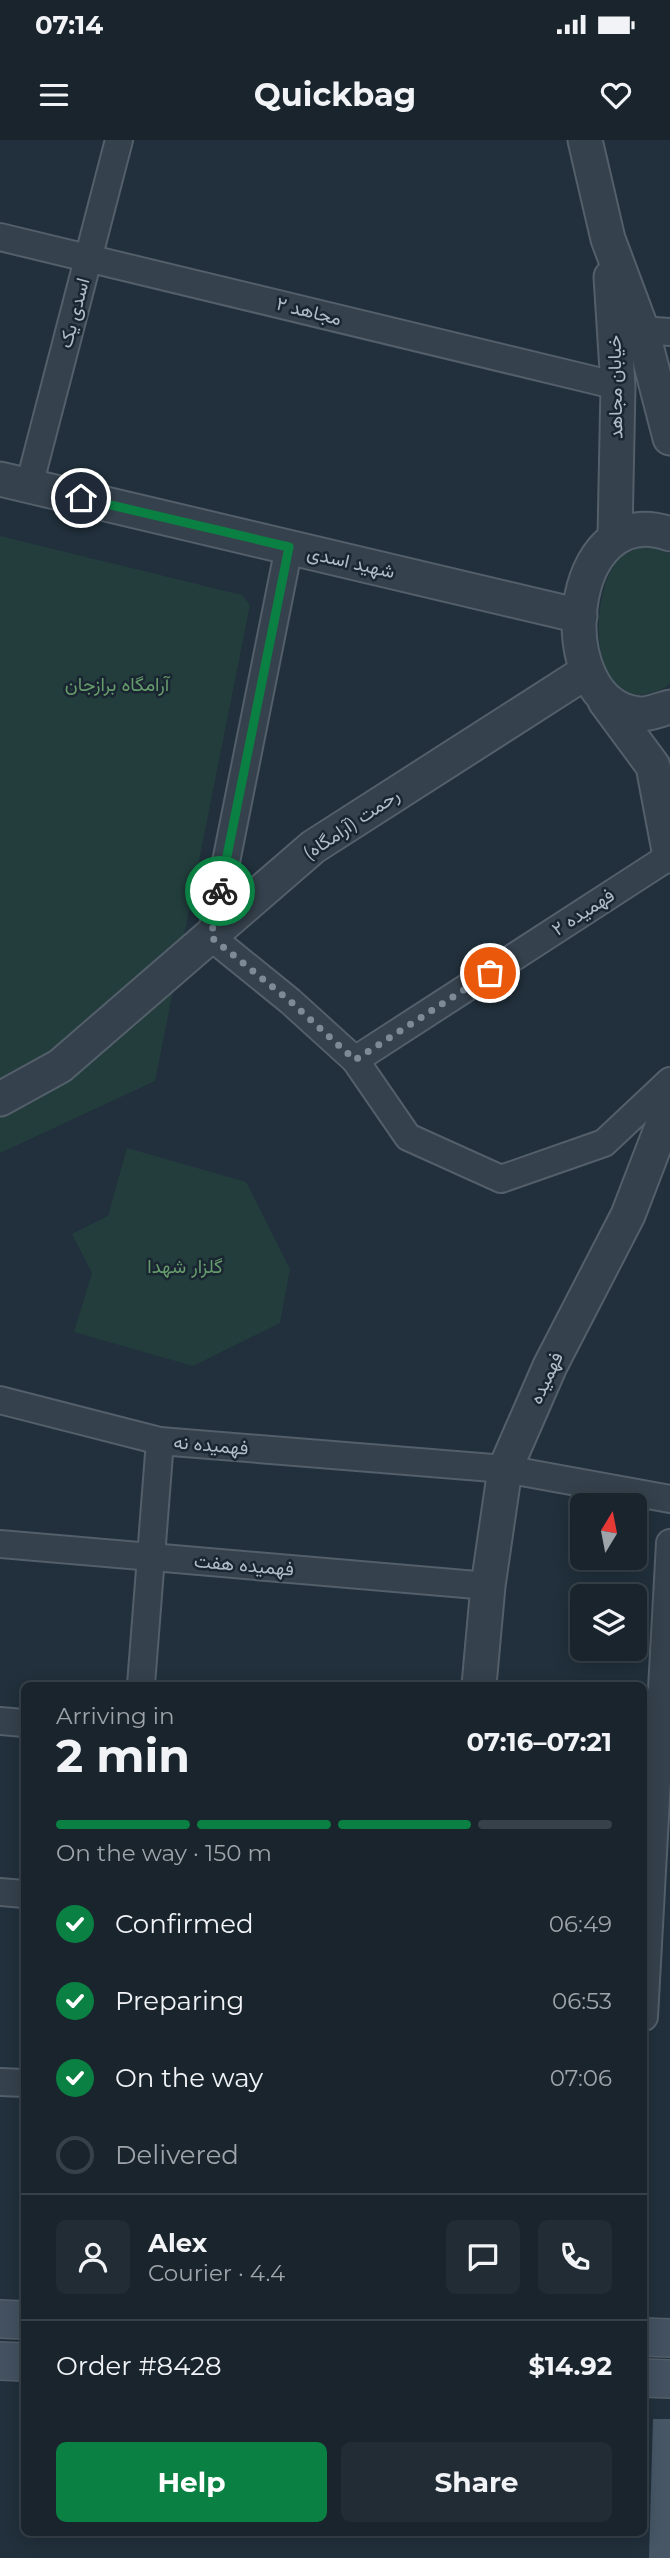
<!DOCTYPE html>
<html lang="en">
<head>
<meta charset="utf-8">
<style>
	:root { --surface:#19242d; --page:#222c35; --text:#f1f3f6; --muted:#9fa4aa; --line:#374149; --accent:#0b8043 }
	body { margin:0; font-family:Montserrat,Vazirmatn,sans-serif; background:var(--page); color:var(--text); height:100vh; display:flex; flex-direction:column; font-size:26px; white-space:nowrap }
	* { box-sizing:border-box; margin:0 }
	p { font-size:23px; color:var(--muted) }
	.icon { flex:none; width:38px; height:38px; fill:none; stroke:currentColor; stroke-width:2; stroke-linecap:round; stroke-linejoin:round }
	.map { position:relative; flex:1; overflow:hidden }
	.drawer { position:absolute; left:21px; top:1542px; width:626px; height:854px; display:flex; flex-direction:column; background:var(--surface); border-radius:10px; box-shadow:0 4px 18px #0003,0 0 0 2px var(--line) }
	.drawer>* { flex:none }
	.needle { width:46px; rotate:10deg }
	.controls { position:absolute; left:570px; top:1353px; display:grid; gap:14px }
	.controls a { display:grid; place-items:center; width:77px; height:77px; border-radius:10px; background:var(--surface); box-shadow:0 4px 18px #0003,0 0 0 2px var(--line); font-size:35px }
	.pin { position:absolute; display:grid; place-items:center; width:60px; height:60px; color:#fff; margin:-30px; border:4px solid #fff; border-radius:50%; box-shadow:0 2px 7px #0007 }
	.courier { position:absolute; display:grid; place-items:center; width:70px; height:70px; margin:-35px; border:5px solid #0b8043; border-radius:50%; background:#fff; color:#222; box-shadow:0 2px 9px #0007 }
	.summary em { font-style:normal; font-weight:700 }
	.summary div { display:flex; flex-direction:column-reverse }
	.summary { display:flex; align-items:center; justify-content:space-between; height:119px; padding:0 35px }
	h1 { font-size:46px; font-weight:700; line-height:52px }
	.bar { display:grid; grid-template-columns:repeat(4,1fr); gap:10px 7px; align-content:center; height:84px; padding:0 35px }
	.bar i { height:9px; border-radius:5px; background:var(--line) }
	.bar .active { background:var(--accent) }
	.bar p { grid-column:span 4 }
	.line { display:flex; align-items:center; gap:18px; padding:0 35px; border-top:2px solid var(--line) }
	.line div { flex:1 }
	.round { display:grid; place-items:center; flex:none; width:74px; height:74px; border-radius:10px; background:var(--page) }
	ol { padding:0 35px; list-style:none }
	li { display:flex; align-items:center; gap:21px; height:77px }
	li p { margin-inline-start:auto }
	li .icon { padding:7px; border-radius:50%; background:var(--accent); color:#fff; stroke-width:4 }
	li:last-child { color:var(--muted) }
	li i { width:38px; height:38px; border:4px solid var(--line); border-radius:50% }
	.primary-button { display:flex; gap:14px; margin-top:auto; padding:14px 35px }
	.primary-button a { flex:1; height:80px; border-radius:10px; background:var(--accent); color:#fff; font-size:28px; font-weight:700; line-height:80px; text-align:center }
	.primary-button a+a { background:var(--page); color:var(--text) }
	.status { display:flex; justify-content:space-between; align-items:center; height:49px; padding:0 35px; background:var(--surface); direction:ltr }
	.status svg { height:19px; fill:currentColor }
	header { display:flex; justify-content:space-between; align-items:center; height:91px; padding:0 35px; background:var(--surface); font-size:32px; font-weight:700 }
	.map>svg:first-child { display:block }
</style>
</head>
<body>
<div class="status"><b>07:14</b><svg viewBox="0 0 49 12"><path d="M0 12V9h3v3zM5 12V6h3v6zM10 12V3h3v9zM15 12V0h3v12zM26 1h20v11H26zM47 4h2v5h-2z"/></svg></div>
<header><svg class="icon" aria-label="menu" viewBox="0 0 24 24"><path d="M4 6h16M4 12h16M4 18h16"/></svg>Quickbag<svg class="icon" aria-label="heart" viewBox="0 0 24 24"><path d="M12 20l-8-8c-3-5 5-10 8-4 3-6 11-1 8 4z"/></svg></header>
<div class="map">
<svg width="670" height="2418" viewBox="0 0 670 2418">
	<rect width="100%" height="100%" fill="#21303c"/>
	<g fill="#233d3d">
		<path d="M0,396l242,59 8,10 -95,476 -155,72z"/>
		<path d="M650,406l20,8v129c-7,8 -14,8 -24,11 -58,13 -59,-110 -22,-140 6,-5 18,-6 26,-8z"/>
		<path d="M127,1008l119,34 44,87 -10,54 -87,43 -119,-34 18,-59 -20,-39 36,-18z"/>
	</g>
	<path fill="#475766" d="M653,2279h17v139h-21z"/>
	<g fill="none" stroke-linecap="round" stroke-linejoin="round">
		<defs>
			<g id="minor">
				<path d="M0,97l618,149"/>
				<path d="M642,190l28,2"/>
				<path d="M29,346l90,-346"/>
				<path d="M289,407l-78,390 79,64 65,59 53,77 93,42 103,-36 66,-62"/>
				<path d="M355,920l315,-204"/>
				<path d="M0,1260l160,41"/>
				<path d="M0,1404l488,42"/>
				<path d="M141,1545l19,-244 345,28 165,30"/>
				<path d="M0,1581l24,2"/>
				<path d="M0,1752l24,2"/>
				<path d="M644,1877l26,-474"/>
				<path d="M0,1942l24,1"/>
			</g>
			<g id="tertiary">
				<path d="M585,0l23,99 34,91 28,108"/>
				<path d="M611,137l7,109 -3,149"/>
				<path d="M0,339l580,137"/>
				<path d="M670,394c-105,-39 -124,171 -31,180 9,1 22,-5 31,-7"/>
				<path d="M605,561l48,65 17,90"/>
				<path d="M0,959l60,-33 253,-219 273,-175"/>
				<path d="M479,1545l9,-99 17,-117 45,-103 78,-151 35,-91 7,-38"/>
			</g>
			<g id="secondary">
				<path d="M0,2179l24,1"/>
				<path d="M644,2197l26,1"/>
				<path d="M0,2221l24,1"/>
				<path d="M644,2238l26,1"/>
			</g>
		</defs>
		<use href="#minor" stroke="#535f6a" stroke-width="30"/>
		<use href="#tertiary" stroke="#535f6a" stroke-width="37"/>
		<use href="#secondary" stroke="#535f6a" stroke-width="40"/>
		<use href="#minor" stroke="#35414c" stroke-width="26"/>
		<use href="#tertiary" stroke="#35414c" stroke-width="33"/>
		<use href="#secondary" stroke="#435160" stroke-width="37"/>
	</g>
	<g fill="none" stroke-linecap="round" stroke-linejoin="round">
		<path stroke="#7e8b97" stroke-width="7" stroke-dasharray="0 12.6" d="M220,751l-9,46 79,64 65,59 135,-87"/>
		<path stroke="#0b8043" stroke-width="9" d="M81,358l208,49 -69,344"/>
	</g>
	<g text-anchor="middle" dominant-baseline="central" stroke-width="5" stroke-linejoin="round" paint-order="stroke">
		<g font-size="19" fill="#b0bcc8" stroke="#1a2631">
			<text transform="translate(309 171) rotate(14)">مجاهد ۲</text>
			<text transform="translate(74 173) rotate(-75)">اسدی یک</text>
			<text transform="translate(615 247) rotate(-91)">خیابان مجاهد</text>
			<text transform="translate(351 422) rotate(13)">شهید اسدی</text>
			<text transform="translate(351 684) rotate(-34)">رحمت (آرامگاه)</text>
			<text transform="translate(583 772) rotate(-33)">فهمیده ۲</text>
			<text transform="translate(546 1238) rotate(-65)">فهمیده</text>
			<text transform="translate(211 1305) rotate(5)">فهمیده نه</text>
			<text transform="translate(244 1425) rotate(5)">فهمیده هفت</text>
		</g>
		<g font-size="19" fill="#669b6c" stroke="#1a2631">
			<text x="117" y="544">آرامگاه برازجان</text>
			<text x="185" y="1126">گلزار شهدا</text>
		</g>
	</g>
</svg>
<div class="controls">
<a><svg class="needle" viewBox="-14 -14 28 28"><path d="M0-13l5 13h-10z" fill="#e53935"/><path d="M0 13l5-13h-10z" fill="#9fa4aa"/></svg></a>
<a><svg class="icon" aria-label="layers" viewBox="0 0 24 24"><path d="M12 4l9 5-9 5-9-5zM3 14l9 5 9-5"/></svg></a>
</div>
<div class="pin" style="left:490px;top:833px;background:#ea580c"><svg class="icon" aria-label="bag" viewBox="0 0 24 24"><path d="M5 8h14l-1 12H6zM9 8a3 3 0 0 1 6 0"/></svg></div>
<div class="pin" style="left:81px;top:358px;background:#1f2937"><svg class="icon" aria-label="home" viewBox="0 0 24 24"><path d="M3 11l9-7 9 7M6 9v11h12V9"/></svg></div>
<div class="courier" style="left:220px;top:751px"><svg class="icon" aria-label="bike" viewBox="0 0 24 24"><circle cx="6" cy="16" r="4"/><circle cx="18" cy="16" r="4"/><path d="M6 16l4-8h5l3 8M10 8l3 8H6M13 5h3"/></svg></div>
<section class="drawer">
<div class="summary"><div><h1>2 min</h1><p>Arriving in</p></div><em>07:16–07:21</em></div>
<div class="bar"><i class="active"></i><i class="active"></i><i class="active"></i><i></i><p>On the way · 150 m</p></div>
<ol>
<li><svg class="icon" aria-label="check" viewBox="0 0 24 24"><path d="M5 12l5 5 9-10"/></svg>Confirmed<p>06:49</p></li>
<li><svg class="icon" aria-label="check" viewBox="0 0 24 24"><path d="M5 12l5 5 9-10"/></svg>Preparing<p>06:53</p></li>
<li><svg class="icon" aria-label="check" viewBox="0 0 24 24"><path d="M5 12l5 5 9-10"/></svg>On the way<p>07:06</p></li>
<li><i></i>Delivered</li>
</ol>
<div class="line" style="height:126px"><a class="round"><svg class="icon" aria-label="person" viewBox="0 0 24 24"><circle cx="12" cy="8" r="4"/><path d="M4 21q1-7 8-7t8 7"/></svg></a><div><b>Alex</b><p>Courier · 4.4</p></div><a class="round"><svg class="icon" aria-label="chat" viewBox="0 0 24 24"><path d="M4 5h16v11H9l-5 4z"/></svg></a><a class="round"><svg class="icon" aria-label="phone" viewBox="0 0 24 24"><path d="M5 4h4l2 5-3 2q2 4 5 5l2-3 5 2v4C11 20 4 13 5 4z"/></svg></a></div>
<div class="line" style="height:91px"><div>Order #8428</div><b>$14.92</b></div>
<div class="primary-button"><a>Help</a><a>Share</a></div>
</section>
</div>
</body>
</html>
